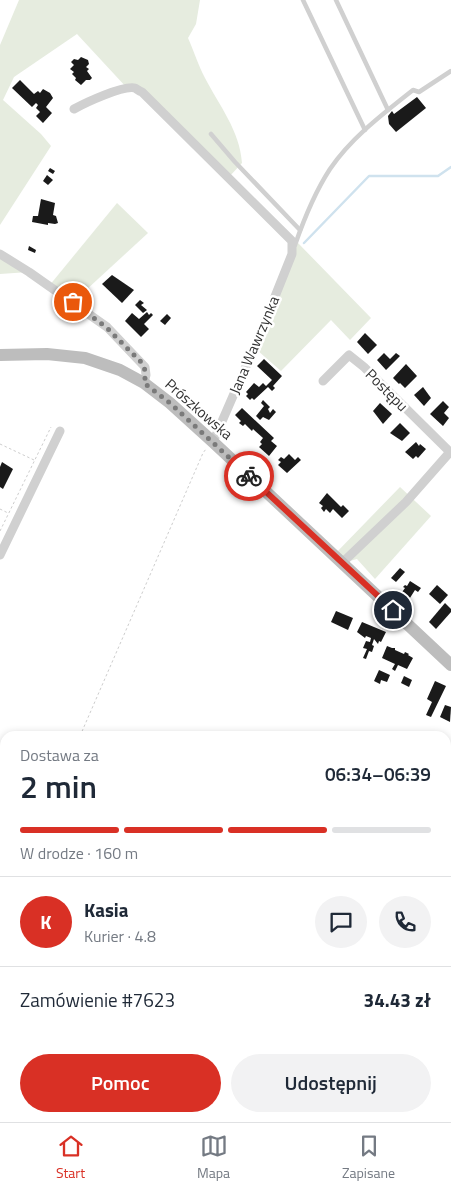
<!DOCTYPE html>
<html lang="pl">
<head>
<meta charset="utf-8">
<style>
	:root { --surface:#fff; --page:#f2f2f3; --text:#1f2937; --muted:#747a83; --line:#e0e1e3; --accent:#d93025 }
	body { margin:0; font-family:"Titillium Web",sans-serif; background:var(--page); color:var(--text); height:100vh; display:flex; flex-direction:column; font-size:19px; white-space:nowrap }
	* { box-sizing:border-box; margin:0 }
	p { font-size:16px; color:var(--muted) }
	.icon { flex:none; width:28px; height:28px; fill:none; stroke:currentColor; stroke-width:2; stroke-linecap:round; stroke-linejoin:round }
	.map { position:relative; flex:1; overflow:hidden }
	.sheet { position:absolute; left:0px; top:731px; width:451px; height:391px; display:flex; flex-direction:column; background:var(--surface); border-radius:15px 15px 0 0; box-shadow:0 2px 8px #0003 }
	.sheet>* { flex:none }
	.pin { position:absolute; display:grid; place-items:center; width:42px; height:42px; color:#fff; margin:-21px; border:2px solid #fff; border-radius:50%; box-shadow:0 1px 5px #0007 }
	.courier { position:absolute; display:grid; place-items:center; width:50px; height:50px; margin:-25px; border:4px solid #d93025; border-radius:50%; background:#fff; color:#222; box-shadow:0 1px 6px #0007 }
	.summary em { font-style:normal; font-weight:600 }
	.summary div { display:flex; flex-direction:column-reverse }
	.summary { display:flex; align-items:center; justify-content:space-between; height:85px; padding:0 20px }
	h1 { font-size:32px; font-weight:600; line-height:38px }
	.bar { display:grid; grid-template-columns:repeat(4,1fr); gap:8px 5px; align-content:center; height:60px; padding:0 20px }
	.bar i { height:6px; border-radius:4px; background:var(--line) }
	.bar .selected { background:var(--accent) }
	.bar p { grid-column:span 4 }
	.line { display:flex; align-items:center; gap:12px; padding:0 20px; border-top:1px solid var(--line) }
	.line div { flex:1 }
	.round { display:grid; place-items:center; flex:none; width:52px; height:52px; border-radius:26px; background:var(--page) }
	.primary-button { display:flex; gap:10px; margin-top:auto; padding:10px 20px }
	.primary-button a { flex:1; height:58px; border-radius:30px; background:var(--accent); color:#fff; font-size:20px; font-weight:600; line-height:58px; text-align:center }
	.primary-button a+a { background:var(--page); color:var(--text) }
	.menu { display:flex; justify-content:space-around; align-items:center; height:70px; border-top:1px solid var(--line); background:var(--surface); font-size:14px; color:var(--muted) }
	.menu a { display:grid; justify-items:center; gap:2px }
	.menu .selected { color:var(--accent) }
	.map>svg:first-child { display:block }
</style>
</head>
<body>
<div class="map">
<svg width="451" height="1122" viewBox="0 0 451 1122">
	<rect width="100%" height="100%" fill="#fff"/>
	<g fill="#e6ecdf">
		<path d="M19,0h181l-4,24 -8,14c6,13 10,27 17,40 14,27 35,53 37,85l-14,15 -86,-86 -15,-4 -50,-54 -63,43 -11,23 38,34 10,12 -51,79v-180z"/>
		<path d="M117,203l31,30 -75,69 -24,-16z"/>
		<path d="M298,243l73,75 -21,22 -19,-20 -50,51 -24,-21 36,-101z"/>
		<path d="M0,254l29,18 -29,2z"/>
		<path d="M400,487l31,29 -56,63 -18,-20 -15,4 -8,-8z"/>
		<path d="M451,1050v72h-5v-55z"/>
	</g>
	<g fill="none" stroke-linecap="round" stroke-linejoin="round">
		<g stroke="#cfe2ee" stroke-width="2.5">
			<path d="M304,243l65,-67h69l13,-9"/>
			<path d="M446,841l5,-4"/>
			<path d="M446,1009l3,4"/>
		</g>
	</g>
	<g fill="#1a1a1a">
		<path d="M81,57l7,3 1,4 -3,3 3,2 -2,2 5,7 -2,2h-4l-5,5 -6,-5 1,-2 -4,-4 2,-2 -4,-3 4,-4 -3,-3 3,-3 4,1z"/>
		<path d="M20,80l14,14 4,-3 2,2 3,-4 7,4 3,5 -7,9 6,6 -9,10 -7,-7 4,-4 -4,-4 2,-3 -2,-2 -4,4 -20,-19z"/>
		<path d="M417,97l9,11 -30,24 -7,-8 -1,-8 4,-5 2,3z"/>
		<path d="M50,168l5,3 -2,3 -5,-3z"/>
		<path d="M47,175l6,5 -5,5 -5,-4z"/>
		<path d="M41,199l14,4 -2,12 3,1 2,7 -3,1 -7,-1v2l-16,-3 1,-6h5z"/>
		<path d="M29,246l7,4 -1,3 -7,-3z"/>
		<path d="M112,275l22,15 -12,13 -20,-19z"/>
		<path d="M140,300l4,3 -3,2 6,5 -4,3 -8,-8z"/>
		<path d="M147,312l2,3 2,-2 2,2 -9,9 5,5 -8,8 -16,-16 7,-8 7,6z"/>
		<path d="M167,314l4,4 -6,7 -5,-4z"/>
		<path d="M365,333l12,12 -9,9 -11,-12z"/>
		<path d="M384,353l6,6 6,-6 4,3 -14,14 -9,-10z"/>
		<path d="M264,359l18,17 -9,10 2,2 -3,3 -4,-4 -14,13 -2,-2 -2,2 -4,-4 2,-2 -2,-2 8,-9 5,4 4,-4 3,3 6,-6 -15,-14z"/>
		<path d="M406,364l11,12 -12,12 -5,-5 -1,1 -6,-6z"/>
		<path d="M423,387l8,11 -7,8 -10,-11z"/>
		<path d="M263,400l7,7 -2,2 2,4 3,-4 3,3 -7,8 -6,-3 -3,3 -4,-4 8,-10 -3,-3z"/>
		<path d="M443,401l6,6 -5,6 5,5 -6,8 -13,-12z"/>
		<path d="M380,403l12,11 -9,10 -10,-13z"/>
		<path d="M242,408l32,30 -3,3 6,5 -8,10 -10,-9 3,-3 -2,-2 3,-4 -10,-9 -1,2 -7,-7 -2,2 -4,-3 2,-2 -6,-6z"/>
		<path d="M400,423l10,10 -8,8 -12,-8z"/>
		<path d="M416,442l3,4 1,-2 6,5 -8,9 -2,-2 -3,3 -8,-7z"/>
		<path d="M289,454l6,6 3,-3 3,3 -14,13 -9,-8 3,-3 -3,-2 3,-3 3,2z"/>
		<path d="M2,462l11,7 -10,20 -3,-2v-20z"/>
		<path d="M327,493l14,14 2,-2 6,6 -7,7 -9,-9 -3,4 -4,-4 -2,3 -3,-4 2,-2 -4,-3z"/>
		<path d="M400,568l5,4 -9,10 -5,-4z"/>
		<path d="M410,581l11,7 -3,4 -3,-2 -7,11 -8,-6 5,-7 -2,-1 2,-2 2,1z"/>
		<path d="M437,585l11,10 -8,9 -11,-10z"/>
		<path d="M445,603l6,6v3l-15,17 -7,-7z"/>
		<path d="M336,611l17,7 -5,12 -17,-8z"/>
		<path d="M362,622l24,10 -5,10 -2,-1 -1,3 -4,-5 -2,6 2,1 -2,6 -3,-1 -3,8 -3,-1 4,-9 -4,-1 3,-7 4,1 1,-4 -5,-2 -1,2 -8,-6z"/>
		<path d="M387,646l5,2h3v2l9,4 1,-2 4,2 -1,1 5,3 -6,11 -9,-4 -3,6 -3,-2 3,-5 -13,-6z"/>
		<path d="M379,670l11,5 -3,7 -6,-2 -1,4 -6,-3z"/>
		<path d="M404,676l8,4 -3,7 -8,-4z"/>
		<path d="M435,681l11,5 -15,31 -5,-2 6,-13 -5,-3z"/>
		<path d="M445,705l6,2 -1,15 -10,-5z"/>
	</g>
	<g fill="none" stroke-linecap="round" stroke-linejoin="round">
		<g stroke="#cdcdcd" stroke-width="1" stroke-dasharray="2.5 2.5" stroke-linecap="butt">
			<path d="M0,444l34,16"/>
			<path d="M0,509l8,4"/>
			<path d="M0,531l51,-104"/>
			<path d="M80,736l123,-283 3,-4"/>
			<path d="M0,923l5,-11"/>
		</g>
		<g stroke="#d0d0d0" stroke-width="4.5">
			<path d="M303,0l62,130"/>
			<path d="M336,0l52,110"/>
			<path d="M211,134l24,28 65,68"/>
			<path d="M295,245c9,-26 20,-53 35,-76 22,-32 54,-56 83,-79l6,2 32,-21"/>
		</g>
		<g stroke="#d0d0d0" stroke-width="9">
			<path d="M74,109c11,-6 49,-24 61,-21 2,1 4,3 7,4l150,149v13l-32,80 -47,108"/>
			<path d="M0,254l29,18 78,55 38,40 1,8 -2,8"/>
			<path d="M323,381l26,-26 15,12 87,86"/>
			<path d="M0,555l60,-124"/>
			<path d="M342,563l64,-61 44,-50"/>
			<path d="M446,1067l5,-17"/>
			<path d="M445,1118l1,4"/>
		</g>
		<path stroke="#bdbdbd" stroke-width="12" d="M0,355l47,-1 38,4 35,12 24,13 26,20 43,39 238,223"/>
		<g stroke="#ababab" stroke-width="15">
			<path d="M0,895l5,2"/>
			<path d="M446,1030l5,1"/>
		</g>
	</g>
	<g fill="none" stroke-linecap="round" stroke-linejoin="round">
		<path stroke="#7a7a7a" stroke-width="5" stroke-dasharray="0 9" d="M73,302l34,26 34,34c5,7 5,13 3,21l26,20 79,73"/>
		<path stroke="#d93025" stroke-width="6" d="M249,476l144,134"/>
	</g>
	<g text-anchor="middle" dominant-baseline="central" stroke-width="5" stroke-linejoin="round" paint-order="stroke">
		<g font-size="15" fill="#333" stroke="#fff">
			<text transform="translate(254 345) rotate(-67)">Jana Wawrzynka</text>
			<text transform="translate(387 390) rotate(45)">Postępu</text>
			<text transform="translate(199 409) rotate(41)">Prószkowska</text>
		</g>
	</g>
</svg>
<div class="pin" style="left:73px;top:302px;background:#ea580c"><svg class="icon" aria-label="bag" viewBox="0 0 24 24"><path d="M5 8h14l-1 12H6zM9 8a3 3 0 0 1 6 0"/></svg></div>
<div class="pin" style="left:393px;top:610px;background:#1f2937"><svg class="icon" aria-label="home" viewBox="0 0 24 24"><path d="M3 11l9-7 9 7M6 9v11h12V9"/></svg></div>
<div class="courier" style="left:249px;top:476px"><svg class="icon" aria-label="bike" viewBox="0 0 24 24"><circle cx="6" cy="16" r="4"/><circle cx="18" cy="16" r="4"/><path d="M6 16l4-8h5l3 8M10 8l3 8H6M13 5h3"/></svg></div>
<section class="sheet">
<div class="summary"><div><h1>2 min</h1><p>Dostawa za</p></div><em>06:34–06:39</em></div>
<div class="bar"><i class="selected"></i><i class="selected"></i><i class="selected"></i><i></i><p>W drodze · 160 m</p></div>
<div class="line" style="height:90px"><b class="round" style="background:var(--accent);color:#fff">K</b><div><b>Kasia</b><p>Kurier · 4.8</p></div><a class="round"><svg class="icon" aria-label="chat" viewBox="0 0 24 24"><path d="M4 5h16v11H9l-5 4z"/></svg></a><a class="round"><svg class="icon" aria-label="phone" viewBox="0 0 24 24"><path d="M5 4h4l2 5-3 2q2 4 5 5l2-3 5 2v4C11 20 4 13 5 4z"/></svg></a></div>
<div class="line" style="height:65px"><div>Zamówienie #7623</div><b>34.43 zł</b></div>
<div class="primary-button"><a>Pomoc</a><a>Udostępnij</a></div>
</section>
</div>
<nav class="menu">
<a class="selected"><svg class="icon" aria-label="home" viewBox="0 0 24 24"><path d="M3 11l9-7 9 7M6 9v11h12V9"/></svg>Start</a>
<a><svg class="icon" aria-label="map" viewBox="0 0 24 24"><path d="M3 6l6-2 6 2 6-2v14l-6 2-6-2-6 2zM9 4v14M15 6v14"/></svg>Mapa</a>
<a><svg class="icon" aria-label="saved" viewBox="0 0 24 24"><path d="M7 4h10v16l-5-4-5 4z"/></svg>Zapisane</a>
</nav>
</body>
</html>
